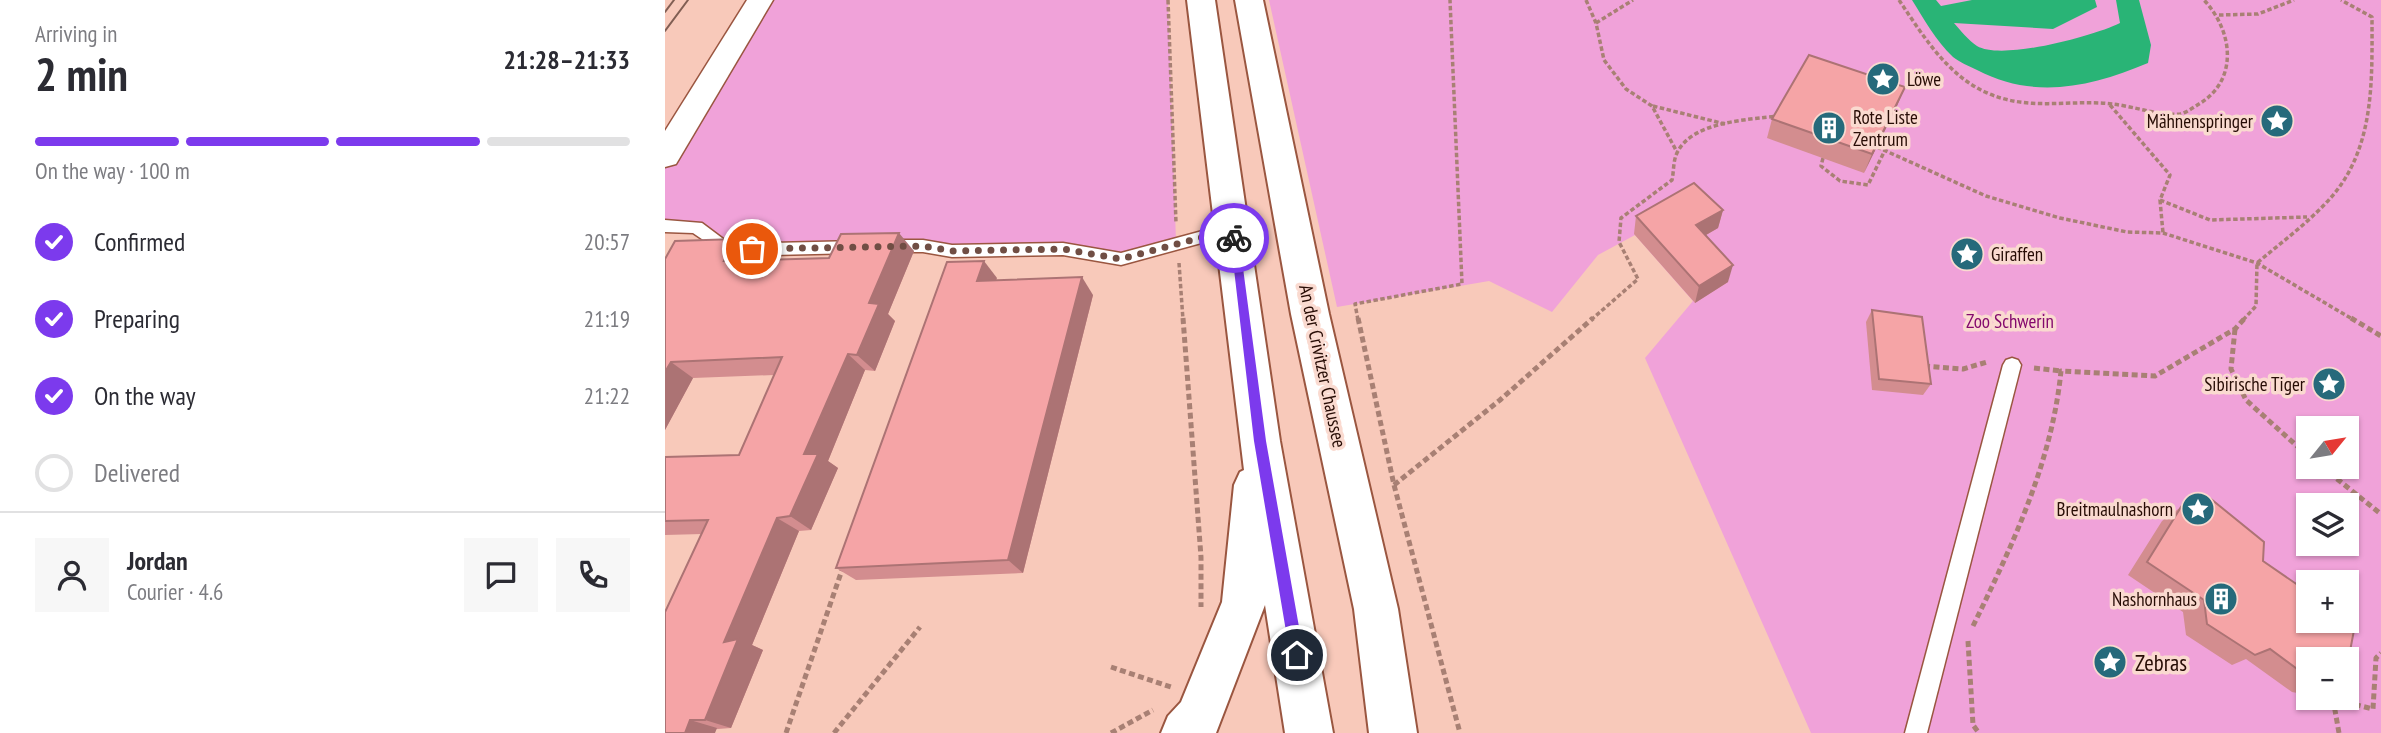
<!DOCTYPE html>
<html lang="en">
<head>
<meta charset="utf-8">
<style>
	:root { --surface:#fff; --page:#f7f7f7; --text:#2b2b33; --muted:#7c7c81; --line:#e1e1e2; --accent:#7c3aed }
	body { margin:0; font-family:"PT Sans Narrow",sans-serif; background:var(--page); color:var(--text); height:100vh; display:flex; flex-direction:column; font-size:26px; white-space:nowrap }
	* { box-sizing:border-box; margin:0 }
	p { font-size:23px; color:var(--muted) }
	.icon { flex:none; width:38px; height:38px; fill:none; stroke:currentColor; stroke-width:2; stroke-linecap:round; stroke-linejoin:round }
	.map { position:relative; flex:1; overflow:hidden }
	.sheet { display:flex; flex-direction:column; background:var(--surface); width:665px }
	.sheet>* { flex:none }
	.needle { width:46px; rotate:60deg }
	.controls { position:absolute; left:1631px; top:416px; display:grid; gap:14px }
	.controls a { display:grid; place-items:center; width:63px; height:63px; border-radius:0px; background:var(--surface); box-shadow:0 2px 5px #0004; font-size:35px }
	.pin { position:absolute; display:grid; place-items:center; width:60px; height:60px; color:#fff; margin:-30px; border:4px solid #fff; border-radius:50%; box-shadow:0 2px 7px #0007 }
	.courier { position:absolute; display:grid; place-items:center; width:70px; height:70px; margin:-35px; border:5px solid #7c3aed; border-radius:50%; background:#fff; color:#222; box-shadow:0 2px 9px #0007 }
	.headline em { font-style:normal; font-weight:800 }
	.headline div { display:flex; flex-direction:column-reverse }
	.headline { display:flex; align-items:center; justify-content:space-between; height:119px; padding:0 35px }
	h1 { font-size:46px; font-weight:800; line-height:52px }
	.bar { display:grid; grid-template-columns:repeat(4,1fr); gap:10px 7px; align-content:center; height:84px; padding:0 35px }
	.bar i { height:9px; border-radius:5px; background:var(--line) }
	.bar .selected { background:var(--accent) }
	.bar p { grid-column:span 4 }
	.line { display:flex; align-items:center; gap:18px; padding:0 35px; border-top:2px solid var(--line) }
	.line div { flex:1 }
	.round { display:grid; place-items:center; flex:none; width:74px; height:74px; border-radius:0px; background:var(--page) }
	ol { padding:0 35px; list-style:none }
	li { display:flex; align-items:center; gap:21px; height:77px }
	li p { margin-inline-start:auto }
	li .icon { padding:7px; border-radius:50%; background:var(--accent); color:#fff; stroke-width:4 }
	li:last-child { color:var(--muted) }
	li i { width:38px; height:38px; border:4px solid var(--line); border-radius:50% }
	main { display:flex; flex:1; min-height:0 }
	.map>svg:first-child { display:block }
</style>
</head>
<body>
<main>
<section class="sheet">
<div class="headline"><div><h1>2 min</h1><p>Arriving in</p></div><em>21:28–21:33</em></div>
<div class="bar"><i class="selected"></i><i class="selected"></i><i class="selected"></i><i></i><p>On the way · 100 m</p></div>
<ol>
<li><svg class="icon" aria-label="check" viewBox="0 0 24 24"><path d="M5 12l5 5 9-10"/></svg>Confirmed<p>20:57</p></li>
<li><svg class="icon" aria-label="check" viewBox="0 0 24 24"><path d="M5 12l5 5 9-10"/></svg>Preparing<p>21:19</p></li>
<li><svg class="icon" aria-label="check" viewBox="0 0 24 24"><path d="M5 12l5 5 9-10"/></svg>On the way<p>21:22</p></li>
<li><i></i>Delivered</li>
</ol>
<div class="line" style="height:126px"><a class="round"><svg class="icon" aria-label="person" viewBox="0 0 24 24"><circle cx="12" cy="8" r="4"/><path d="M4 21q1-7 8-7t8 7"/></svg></a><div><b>Jordan</b><p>Courier · 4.6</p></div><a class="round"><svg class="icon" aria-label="chat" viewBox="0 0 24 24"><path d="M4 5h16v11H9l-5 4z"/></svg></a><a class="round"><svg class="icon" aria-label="phone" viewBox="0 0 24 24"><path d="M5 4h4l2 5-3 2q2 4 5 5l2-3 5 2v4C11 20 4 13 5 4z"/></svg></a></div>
</section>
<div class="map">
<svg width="1716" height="733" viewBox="0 0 1716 733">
	<rect width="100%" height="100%" fill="#f8c9ba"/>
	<g fill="#f0a2d9" fill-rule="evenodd">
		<path d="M95,0h408l8,242 -55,17 -58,-10 -336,1 -31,-23 -31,-1v-70z"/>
		<path d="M604,0h1112v733h-570l-166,-375 48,-57 -58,-66 -37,20 -46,57 -63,-31 -152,26zM1643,429h39v38h-39zM1643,506h39v38h-39zM1643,583h39v38h-39zM1643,660h39v38h-39z"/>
	</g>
	<path fill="#29b476" d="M1247,0h24l5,6 31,-6h123l2,7 -44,22 -99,-6c6,7 15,18 23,23 25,15 117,-10 143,-23l-4,-23h23l12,45 -3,18c-57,24 -114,37 -171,7 -8,-4 -18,-8 -24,-13 -17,-16 -29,-38 -41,-57z"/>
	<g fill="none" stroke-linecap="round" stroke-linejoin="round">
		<defs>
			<g id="lane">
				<path d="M0,220l37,3 28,21 127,-3 8,6 -8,6 -130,3 -34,-23 -28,-1z"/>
				<path d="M567,223l6,2 2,4 -2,4 -117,32 -58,-10 -111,2 -29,-5h-34l-8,-6 8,-6h34l29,5 111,-2 58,10z"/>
				<path d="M1347,358l6,2 3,5 -94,368h-22l98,-368 3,-5z"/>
			</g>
			<path id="street" d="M82,0h26l-97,164 -11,3v-36z"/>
			<g id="secondary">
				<path d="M522,0h28l65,441 53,292h-48l-20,-128 -49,128h-55l7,-17 13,-14 41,-100 12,-117 6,-13 4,-2z"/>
				<path d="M570,0h28l66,314 69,295 19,124h-48l-15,-124 -63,-295z"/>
			</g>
		</defs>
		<use href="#lane" stroke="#9a5640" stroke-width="3"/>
		<use href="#street" stroke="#9a5640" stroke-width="3"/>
		<use href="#secondary" stroke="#9a5640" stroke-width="4"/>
		<g stroke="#a88074" stroke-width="3.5" stroke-dasharray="4.5 2.5" stroke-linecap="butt">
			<path d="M503,0l8,223"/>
			<path d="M921,0l10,23 8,37 22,29 26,17 25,46"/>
			<path d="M1234,0c23,34 47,74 86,92 43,20 84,7 127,12 21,2 47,12 68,10 6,-1 14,-7 19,-10 40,-24 34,-73 5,-104"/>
			<path d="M1554,15l39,-1 36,-14"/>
			<path d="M931,23l37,-23"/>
			<path d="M1445,105l60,70 -10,25 3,33"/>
			<path d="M988,106l72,18"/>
			<path d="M1212,147l109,49 74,22 67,14 36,1 94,30 97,57"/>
			<path d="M1158,158l-2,8 19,15 28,4 17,-35"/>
			<path d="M1495,200l50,20 97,-3"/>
			<path d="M514,263l4,57"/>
			<path d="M693,320l-3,-16 107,-20 -12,-284"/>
			<path d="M926,320l47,-41 -19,-37 2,-24 51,-38c2,-9 1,-19 5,-27 15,-32 71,-33 100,-37"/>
			<path d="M1578,320l13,-14 1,-43c26,-22 55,-43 77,-69 41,-50 38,-116 38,-177l-31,-17"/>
		</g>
		<g stroke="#a88074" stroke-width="5" stroke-dasharray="6 3.5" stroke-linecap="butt">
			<path d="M518,318l18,239v50"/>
			<path d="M693,318l36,167 66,248"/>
			<path d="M1686,318l30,18"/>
			<path d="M1570,329l-4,40 15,31 62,56"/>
			<path d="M1259,366l39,3 24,-7"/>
			<path d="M1369,368l27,3"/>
			<path d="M1657,467l59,47"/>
			<path d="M729,485l106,-85 93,-82"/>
			<path d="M1308,626c40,-82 79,-164 88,-255l94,5 80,-47 10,-11"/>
			<path d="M1303,641l5,84 6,8"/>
			<path d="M446,667l60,20"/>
			<path d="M121,733l57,-166"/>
			<path d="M169,733l86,-106"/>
			<path d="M446,733l42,-23"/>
			<path d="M1674,733l-6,-34 40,10 3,-51 5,-5"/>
		</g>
		<use href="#lane" fill="#fff" fill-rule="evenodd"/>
		<use href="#street" fill="#fff" fill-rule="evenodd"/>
		<use href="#secondary" fill="#fff" fill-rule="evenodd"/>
		<g stroke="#815e53" stroke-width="2">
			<path d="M0,12l9,-12"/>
			<path d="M0,31l23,-31"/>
		</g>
	</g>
	<g fill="#d38d8f">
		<path d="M1240,87l-41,86 -97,-35 5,-19z"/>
		<path d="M1058,210l-5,18 -12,7 22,47 -33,21 -61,-69 2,-18z"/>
		<path d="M10,241l80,16 -2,3 76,-2 85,-7 -26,63 7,7 -20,50 -10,-1 -37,91 10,7 -27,62 -12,1 -47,114 11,5 -32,78 -66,5 37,-199 -37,1v-78l74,-2 35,-80 -81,3 -28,52z"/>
		<path d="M332,278l-1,2 97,15 -70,278 -167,7 -20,-12z"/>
		<path d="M1207,310l59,74 -8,11 -51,-5 -6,-68z"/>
		<path d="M1546,499l52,62 45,99v35l-16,-3 -46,-33 -14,6 -46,-30 -3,-23 -55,-37 34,-54 19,-14 10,6z"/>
	</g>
	<g fill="#ac7374">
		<path d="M1240,87l-8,19 -33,67 8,-19z"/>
		<path d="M1058,210l-5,18 -26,15 4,-18z"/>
		<path d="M234,233l15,18 -26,63 7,7 -20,50 -18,-16 12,-52z"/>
		<path d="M71,239l19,18 -11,22 -20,-18z"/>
		<path d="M319,261l13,17 -7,20 -13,-17z"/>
		<path d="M1068,265l-5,17 -33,21 4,-17z"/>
		<path d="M417,277l11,18 -70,278 -15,-13z"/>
		<path d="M183,354l17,16 -37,91 10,7 -27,62 -21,-14 14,-62z"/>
		<path d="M6,362l22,16 -28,52v-58z"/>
		<path d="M112,518l22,13 -47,114 11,5 -32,78 -26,-8 19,-78z"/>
		<path d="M25,720l27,8 -2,5h-30z"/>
	</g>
	<g fill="#f5a4a6" stroke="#ac7374" stroke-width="2">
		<path d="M1144,55l96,32 -33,67 -100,-35z"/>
		<path d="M1029,183l29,27 -27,15 37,40 -34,21 -63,-70z"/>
		<path d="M234,233l-30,70 10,1 -22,51 -9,-1 -44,100h14l-28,62 -13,2 -53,124 14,-3 -33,81h-15l-5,13h-20v-121l43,-92 -43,1v-64l74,-2 43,-98 -111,5 -6,10v-113l10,-18 61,-2 -12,22 105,-3 12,-24z"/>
		<path d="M319,261l-7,20 105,-4 -74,283 -172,8 111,-306z"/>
		<path d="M1207,310l50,7 9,67 -52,-5z"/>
		<path d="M1546,499l53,43 -1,19 45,31v29h39v-2l8,6 -8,42v-7h-39v17l-38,-28 -15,6 -48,-31 -3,-24 -57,-38 34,-55 19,12z"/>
	</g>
	<path fill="#7c3aed" d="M565,235l9,3 27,203 38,214 -7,6 -7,-6 -36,-214z"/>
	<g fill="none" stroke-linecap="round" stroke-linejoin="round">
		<path stroke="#704e44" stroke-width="7" stroke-dasharray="0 12.6" d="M87,249l171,-3 29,5 111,-2 58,10 112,-30 1,9"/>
	</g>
	<defs>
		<symbol id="sight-disc" viewBox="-11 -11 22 22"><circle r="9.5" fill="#266a7b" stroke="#fadad0"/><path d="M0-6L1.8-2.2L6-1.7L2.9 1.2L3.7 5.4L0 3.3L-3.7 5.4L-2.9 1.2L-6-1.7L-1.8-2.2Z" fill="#fff"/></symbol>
		<symbol id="building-disc" viewBox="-11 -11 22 22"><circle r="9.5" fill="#266a7b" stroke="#fadad0"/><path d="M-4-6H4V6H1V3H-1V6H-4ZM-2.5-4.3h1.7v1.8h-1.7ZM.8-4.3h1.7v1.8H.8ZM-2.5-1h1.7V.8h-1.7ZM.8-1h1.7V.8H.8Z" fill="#fff"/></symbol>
	</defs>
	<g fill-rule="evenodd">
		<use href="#sight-disc" x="1199" y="60" width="38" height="38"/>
		<use href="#sight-disc" x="1593" y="102" width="38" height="38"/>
		<use href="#building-disc" x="1145" y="109" width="38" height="38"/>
		<use href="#sight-disc" x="1283" y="235" width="38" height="38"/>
		<use href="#sight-disc" x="1645" y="365" width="38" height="38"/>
		<use href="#sight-disc" x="1514" y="490" width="38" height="38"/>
		<use href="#building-disc" x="1537" y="580" width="38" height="38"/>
		<use href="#sight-disc" x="1426" y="643" width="38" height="38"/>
	</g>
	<g text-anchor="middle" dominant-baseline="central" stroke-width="7" stroke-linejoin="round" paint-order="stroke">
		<g font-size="19" fill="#270c05" stroke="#fadad0" text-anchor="end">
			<text x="1242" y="79" text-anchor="start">Löwe</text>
			<text x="1188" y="117" text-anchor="start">Rote Liste<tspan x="1188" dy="22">Zentrum</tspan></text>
			<text x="1588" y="121">Mähnenspringer</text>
			<text x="1326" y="254" text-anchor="start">Giraffen</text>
			<text x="1640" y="384">Sibirische Tiger</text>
			<text x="1508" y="509">Breitmaulnashorn</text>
			<text x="1532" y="599">Nashornhaus</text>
		</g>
		<g font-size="19" fill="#84096d" stroke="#fadad0">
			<text x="1345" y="321">Zoo Schwerin</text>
		</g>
		<g font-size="19" fill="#270c05" stroke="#fadad0">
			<text transform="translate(658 366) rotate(78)">An der Crivitzer Chaussee</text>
		</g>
		<g font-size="23" fill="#270c05" stroke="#fadad0" text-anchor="start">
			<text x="1470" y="662">Zebras</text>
		</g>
	</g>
</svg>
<div class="controls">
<a><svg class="needle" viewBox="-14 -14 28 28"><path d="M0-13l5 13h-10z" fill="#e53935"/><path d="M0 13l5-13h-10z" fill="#7c7c81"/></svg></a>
<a><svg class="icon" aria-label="layers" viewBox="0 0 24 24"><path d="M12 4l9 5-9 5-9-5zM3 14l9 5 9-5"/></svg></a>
<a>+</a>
<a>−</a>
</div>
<div class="pin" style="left:87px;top:249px;background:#ea580c"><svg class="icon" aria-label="bag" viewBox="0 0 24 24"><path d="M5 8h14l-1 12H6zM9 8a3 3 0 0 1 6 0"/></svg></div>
<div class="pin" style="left:632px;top:655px;background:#1f2937"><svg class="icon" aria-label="home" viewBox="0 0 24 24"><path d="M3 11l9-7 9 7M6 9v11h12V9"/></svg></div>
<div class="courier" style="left:569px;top:238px"><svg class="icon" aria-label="bike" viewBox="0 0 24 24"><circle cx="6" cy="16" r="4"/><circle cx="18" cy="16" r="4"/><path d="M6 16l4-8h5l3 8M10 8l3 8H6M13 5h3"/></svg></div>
</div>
</main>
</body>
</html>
